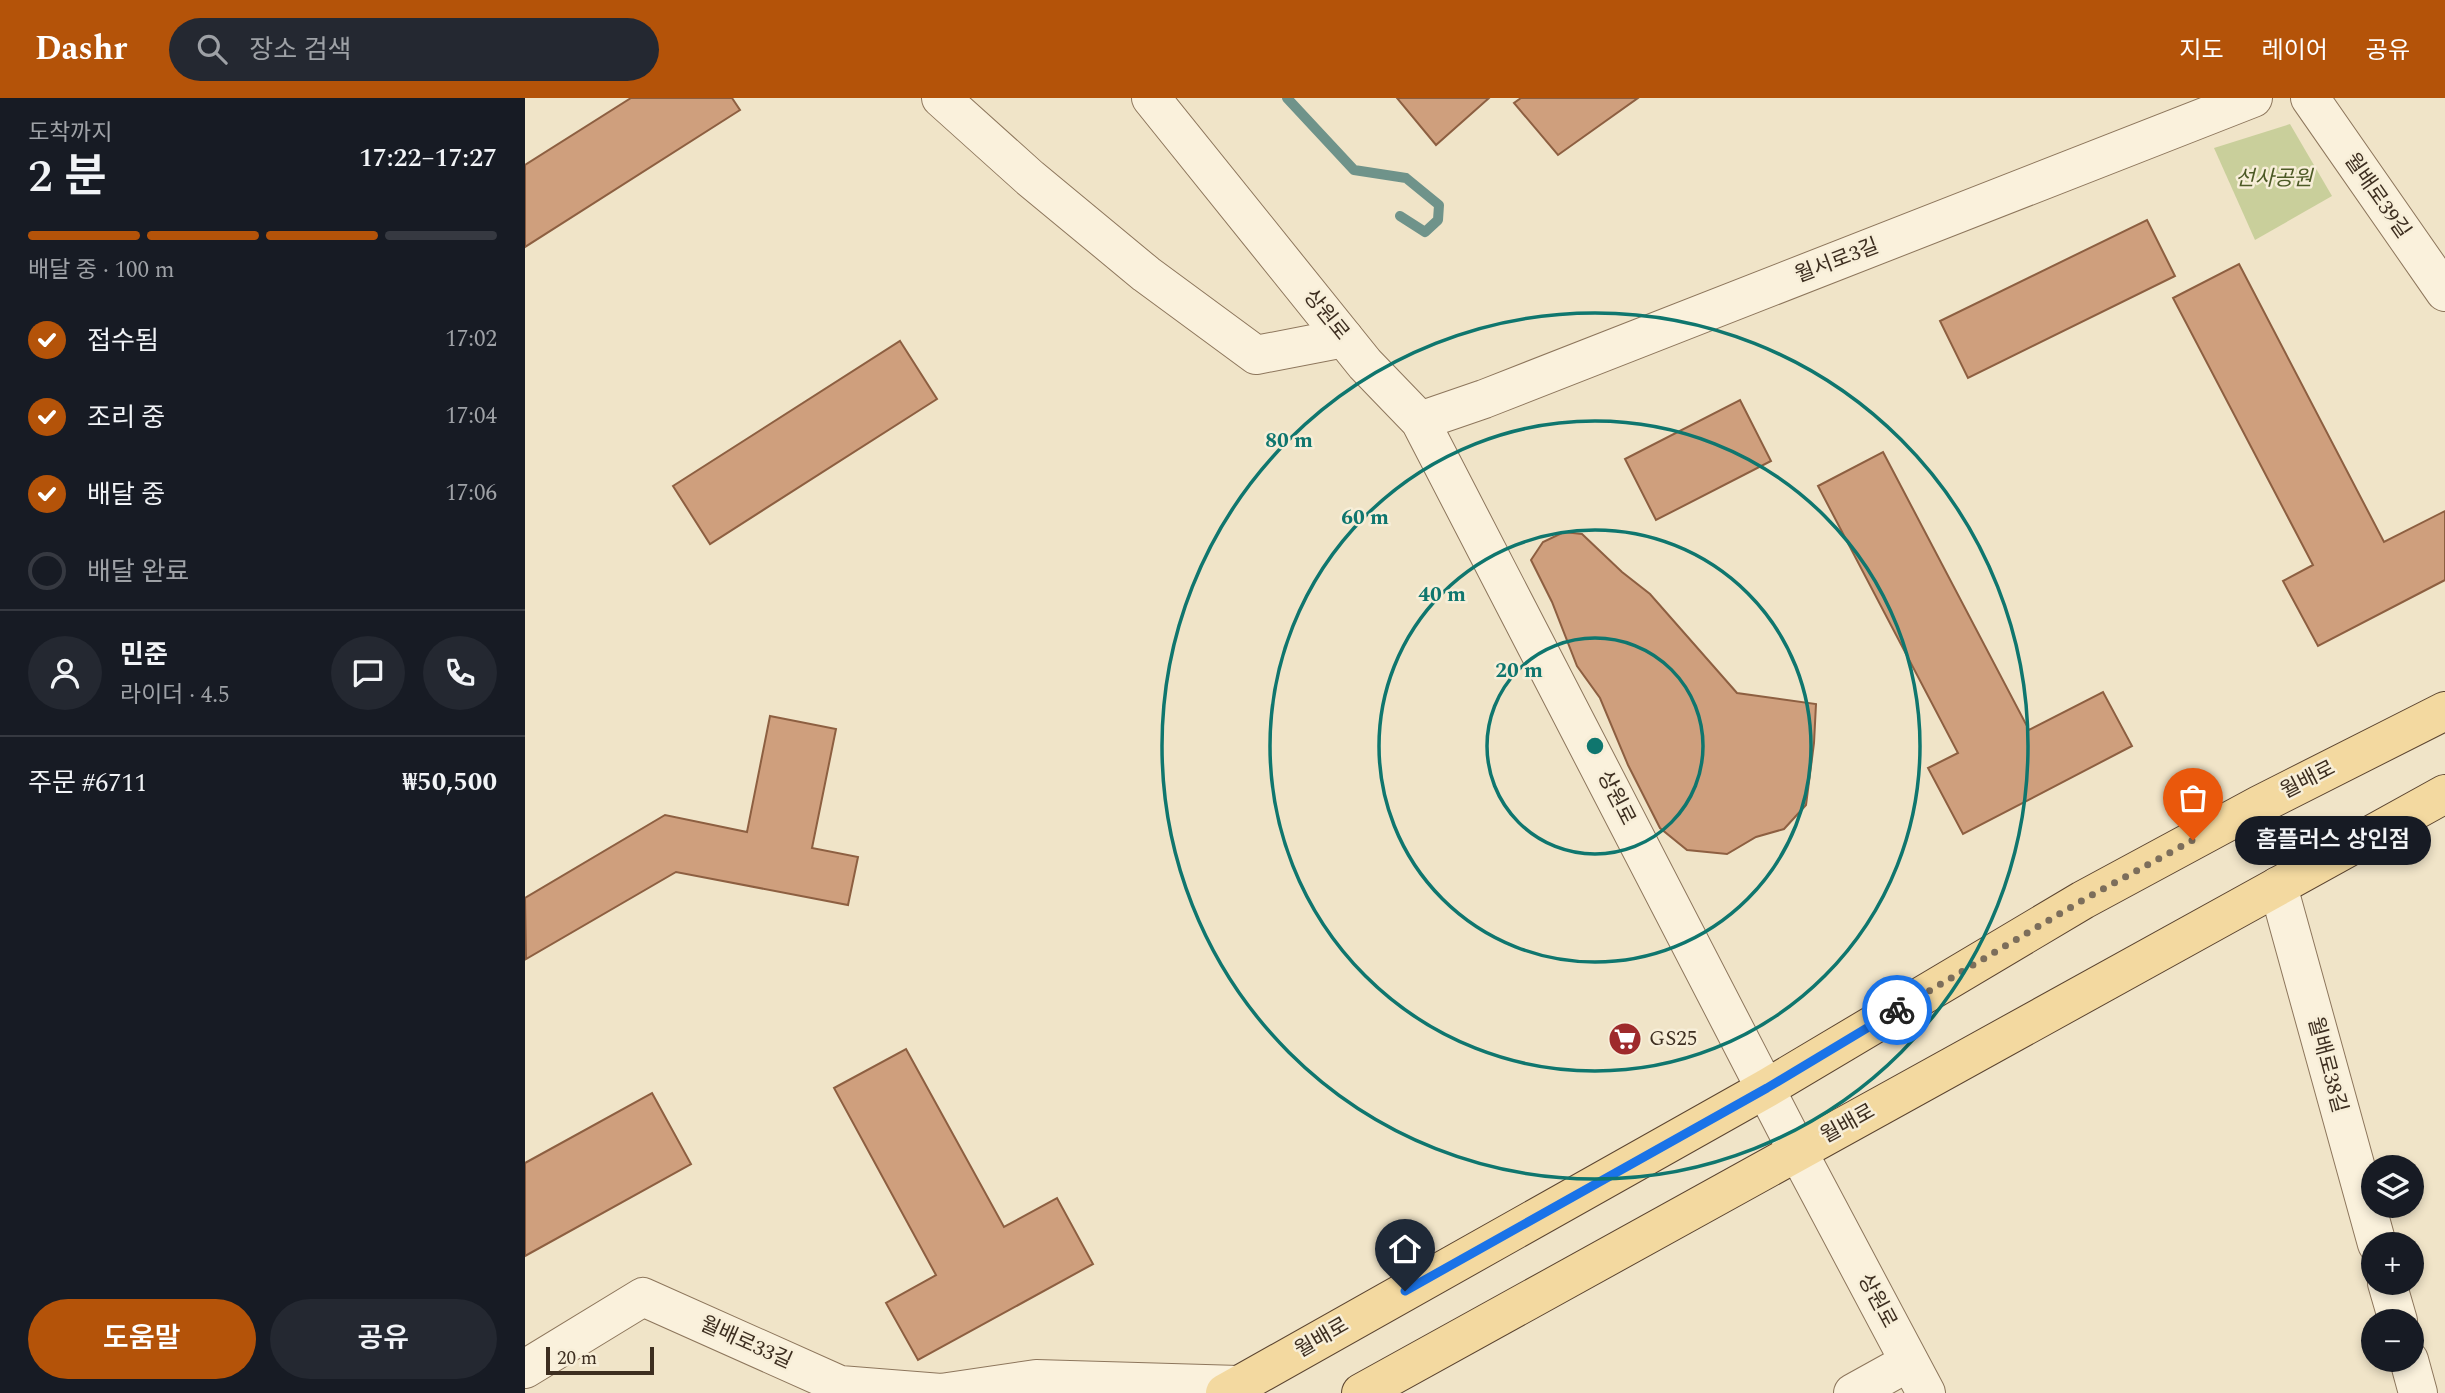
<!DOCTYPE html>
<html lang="ko">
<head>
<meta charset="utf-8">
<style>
	:root { --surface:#171b24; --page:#242831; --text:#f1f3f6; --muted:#9ea1a6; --line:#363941; --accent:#b45309 }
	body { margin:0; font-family:Spectral,"Noto Sans KR",serif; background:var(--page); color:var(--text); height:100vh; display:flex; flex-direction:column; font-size:26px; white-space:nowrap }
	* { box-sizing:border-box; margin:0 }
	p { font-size:23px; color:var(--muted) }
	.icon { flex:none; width:38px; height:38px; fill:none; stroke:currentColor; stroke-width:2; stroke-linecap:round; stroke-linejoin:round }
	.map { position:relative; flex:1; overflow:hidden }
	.details { display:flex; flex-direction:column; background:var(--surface); width:525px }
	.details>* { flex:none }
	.fabs { position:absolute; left:1836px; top:1057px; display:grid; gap:14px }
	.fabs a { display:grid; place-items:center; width:63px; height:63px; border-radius:50%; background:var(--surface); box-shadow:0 4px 10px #0003; font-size:35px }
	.scale { position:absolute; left:21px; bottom:18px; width:108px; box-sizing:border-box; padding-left:7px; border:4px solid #3d2e20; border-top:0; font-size:19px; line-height:24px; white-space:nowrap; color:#3d2e20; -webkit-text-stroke:5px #f7eed8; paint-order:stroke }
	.pin { position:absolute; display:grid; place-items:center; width:60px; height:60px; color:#fff; margin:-72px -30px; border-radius:50% 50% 50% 0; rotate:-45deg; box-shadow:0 0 7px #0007 }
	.pin .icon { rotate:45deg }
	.courier { position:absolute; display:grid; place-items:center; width:70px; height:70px; margin:-35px; border:5px solid #1a73e8; border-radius:50%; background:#fff; color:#222; box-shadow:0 2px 9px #0007 }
	.bubble { position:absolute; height:49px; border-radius:24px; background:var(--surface); box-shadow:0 4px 10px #0003; font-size:23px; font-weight:600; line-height:49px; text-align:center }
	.overview em { font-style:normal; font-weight:600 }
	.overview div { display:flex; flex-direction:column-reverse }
	.overview { display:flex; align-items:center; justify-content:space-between; height:119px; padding:0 28px }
	h1 { font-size:46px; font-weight:600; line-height:52px }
	.bar { display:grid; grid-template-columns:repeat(4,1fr); gap:10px 7px; align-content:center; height:84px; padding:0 28px }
	.bar i { height:9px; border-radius:5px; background:var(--line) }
	.bar .current { background:var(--accent) }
	.bar p { grid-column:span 4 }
	.line { display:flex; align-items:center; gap:18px; padding:0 28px; border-top:2px solid var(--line) }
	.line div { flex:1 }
	.round { display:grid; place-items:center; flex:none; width:74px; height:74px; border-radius:37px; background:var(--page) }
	ol { padding:0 28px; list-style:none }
	li { display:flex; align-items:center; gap:21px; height:77px }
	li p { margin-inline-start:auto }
	li .icon { padding:7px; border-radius:50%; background:var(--accent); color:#fff; stroke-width:4 }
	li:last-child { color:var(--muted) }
	li i { width:38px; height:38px; border:4px solid var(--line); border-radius:50% }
	.action { display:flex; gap:14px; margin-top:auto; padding:14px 28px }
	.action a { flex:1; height:80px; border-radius:42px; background:var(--accent); color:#fff; font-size:28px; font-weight:600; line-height:80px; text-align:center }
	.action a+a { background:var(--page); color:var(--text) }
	header { display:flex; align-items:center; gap:42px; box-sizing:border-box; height:98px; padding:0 35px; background:var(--accent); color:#fff }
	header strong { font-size:33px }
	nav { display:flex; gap:38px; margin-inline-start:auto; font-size:24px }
	.search { width:490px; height:63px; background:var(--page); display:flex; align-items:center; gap:18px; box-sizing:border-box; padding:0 24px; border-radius:38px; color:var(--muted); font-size:26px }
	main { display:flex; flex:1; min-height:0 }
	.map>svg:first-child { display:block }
</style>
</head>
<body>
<header>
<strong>Dashr</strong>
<div class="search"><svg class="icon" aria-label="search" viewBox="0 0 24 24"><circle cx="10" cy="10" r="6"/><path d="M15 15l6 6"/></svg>장소 검색</div>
<nav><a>지도</a><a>레이어</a><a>공유</a></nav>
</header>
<main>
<section class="details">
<div class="overview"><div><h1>2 분</h1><p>도착까지</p></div><em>17:22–17:27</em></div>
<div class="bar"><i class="current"></i><i class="current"></i><i class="current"></i><i></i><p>배달 중 · 100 m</p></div>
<ol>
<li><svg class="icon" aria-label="check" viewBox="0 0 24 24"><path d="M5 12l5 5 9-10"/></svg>접수됨<p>17:02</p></li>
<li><svg class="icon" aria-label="check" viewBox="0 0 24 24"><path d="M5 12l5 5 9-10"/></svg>조리 중<p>17:04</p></li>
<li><svg class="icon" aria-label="check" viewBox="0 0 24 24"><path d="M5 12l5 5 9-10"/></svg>배달 중<p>17:06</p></li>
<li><i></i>배달 완료</li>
</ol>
<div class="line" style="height:126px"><a class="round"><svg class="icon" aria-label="person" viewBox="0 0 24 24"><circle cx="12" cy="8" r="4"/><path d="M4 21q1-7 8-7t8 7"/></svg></a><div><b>민준</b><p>라이더 · 4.5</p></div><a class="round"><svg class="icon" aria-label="chat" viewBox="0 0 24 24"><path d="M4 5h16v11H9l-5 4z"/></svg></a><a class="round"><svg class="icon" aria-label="phone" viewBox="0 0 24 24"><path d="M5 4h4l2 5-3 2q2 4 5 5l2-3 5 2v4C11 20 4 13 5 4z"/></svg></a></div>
<div class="line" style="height:91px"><div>주문 #6711</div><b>₩50,500</b></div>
<div class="action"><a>도움말</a><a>공유</a></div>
</section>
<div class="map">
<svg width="1920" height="1295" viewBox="0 0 1920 1295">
	<rect width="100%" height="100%" fill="#f0e4c8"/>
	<path fill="#c9cf9b" d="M1765,26l42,72 -77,44 -41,-92z"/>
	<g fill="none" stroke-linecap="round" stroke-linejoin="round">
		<path stroke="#6f938a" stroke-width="10" d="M762,0l67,72 52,8 33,27 -1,15 -13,12 -25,-16"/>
	</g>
	<g fill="#cf9f7d" stroke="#8d5f41" stroke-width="2">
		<path d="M106,0h101l8,12 -215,137v-82z"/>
		<path d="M872,0h92l-53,47z"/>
		<path d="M996,0h117l-80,57 -44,-52z"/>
		<path d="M1622,122l28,56 -207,102 -28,-57z"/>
		<path d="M1714,166l145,278 61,-31v69l-127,66 -35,-65 30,-16 -140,-267z"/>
		<path d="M375,243l37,58 -227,145 -37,-58z"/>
		<path d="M1215,302l31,61 -115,59 -31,-61z"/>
		<path d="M1358,354l146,278 74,-38 29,54 -169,88 -35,-66 30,-15 -140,-267z"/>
		<path d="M1039,434l18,2 40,38 28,22 87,99 79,11 -2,39 -8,62 -22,24 -28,8 -29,17 -40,-4 -27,-22 -32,-63 -28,-67 -23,-32 -25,-64 -21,-42 12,-18z"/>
		<path d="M245,618l66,13 -24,119 46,9 -10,48 -172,-33 -150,87 -1,-61 140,-83 82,17z"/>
		<path d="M381,951l98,178 53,-29 36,66 -175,96 -32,-57 50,-28 -102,-187z"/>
		<path d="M127,995l39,71 -166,92v-93z"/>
	</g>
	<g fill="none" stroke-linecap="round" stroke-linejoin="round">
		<defs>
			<g id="minor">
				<path d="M416,0l89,80 116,96 110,81 88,-17"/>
				<path d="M626,0l214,266 55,57 378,731 128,241"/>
				<path d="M1785,0l135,194"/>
				<path d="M895,323l64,-22 769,-301"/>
				<path d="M1753,788l99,358"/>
				<path d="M1862,1185l11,38"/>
				<path d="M1884,1262l9,33"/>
				<path d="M0,1271l118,-72 197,88 101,8 95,-14 203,6"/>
				<path d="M1328,1295l56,-31"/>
			</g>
			<g id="major">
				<path d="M700,1295l542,-305 316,-188 176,-95 186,-94"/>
				<path d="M836,1295l1084,-599"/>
			</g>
		</defs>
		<use href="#minor" stroke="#8d765c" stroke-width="40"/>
		<use href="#major" stroke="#5b4430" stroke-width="40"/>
		<use href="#minor" stroke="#faf1dc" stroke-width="38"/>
		<use href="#major" stroke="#f3d9a0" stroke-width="38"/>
	</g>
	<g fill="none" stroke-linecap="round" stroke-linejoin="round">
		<path stroke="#7c6e5b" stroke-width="7" stroke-dasharray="0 12.6" d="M1372,912l186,-110 110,-60"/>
		<path stroke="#1a73e8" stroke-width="9" d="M880,1193l362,-203 130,-78"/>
	</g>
	<g fill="none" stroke="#0f766e" stroke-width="3.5">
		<circle cx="1070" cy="648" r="108"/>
		<circle cx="1070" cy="648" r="216"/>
		<circle cx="1070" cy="648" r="325"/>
		<circle cx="1070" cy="648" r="433"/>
	</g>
	<defs>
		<symbol id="supermarket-disc" viewBox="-11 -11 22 22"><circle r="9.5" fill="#9e2a2b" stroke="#f7eed8"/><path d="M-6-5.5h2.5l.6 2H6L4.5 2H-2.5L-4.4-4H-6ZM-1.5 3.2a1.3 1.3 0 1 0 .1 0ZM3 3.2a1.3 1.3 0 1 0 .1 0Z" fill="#fff"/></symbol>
	</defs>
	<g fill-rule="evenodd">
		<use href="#supermarket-disc" x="1081" y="922" width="38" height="38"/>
	</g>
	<g text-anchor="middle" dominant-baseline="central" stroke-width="5" stroke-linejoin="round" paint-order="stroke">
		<g font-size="21" font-style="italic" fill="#4d5a26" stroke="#f7eed8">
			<text x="1749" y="81">선사공원</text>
		</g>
		<g font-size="21" fill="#3d2e20" stroke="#f7eed8">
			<text transform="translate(1852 98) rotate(55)">월배로39길</text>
			<text transform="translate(1312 163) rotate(-21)">월서로3길</text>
			<text transform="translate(801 217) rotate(51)">상원로</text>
			<text transform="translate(1783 682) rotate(-27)">월배로</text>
			<text transform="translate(1091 700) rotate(63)">상원로</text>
			<text transform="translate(1802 967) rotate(75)">월배로38길</text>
			<text transform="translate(1323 1026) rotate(-29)">월배로</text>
			<text transform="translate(1352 1203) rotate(62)">상원로</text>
			<text transform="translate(797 1240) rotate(-30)">월배로</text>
			<text transform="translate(221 1245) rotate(24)">월배로33길</text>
		</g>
		<g font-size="21" fill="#3d2e20" stroke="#f7eed8" text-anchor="start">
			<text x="1124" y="941">GS25</text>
		</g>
	</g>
	<circle cx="1070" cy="648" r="10" fill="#0f766e" stroke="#f7eed8" stroke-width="3.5"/>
	<g font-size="21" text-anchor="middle" font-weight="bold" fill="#0f766e" stroke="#f7eed8" stroke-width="5" stroke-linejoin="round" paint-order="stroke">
		<text x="764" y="349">80 m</text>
		<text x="840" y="426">60 m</text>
		<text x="917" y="503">40 m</text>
		<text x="994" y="579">20 m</text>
	</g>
</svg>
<div class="fabs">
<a><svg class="icon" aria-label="layers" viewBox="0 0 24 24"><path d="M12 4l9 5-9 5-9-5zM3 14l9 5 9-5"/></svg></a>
<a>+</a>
<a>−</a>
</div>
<div class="scale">20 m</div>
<div class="pin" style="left:1668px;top:742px;background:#ea580c"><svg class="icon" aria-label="bag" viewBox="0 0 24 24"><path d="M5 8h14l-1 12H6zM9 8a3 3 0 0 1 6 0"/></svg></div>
<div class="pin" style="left:880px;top:1193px;background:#1f2937"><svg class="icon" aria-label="home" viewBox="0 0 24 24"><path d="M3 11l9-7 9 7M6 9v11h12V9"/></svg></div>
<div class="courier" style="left:1372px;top:912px"><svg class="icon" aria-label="bike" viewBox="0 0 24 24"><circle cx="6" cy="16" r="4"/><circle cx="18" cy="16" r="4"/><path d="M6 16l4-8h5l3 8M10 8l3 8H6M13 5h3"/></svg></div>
<div class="bubble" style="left:1710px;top:718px;width:196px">홈플러스 상인점</div>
</div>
</main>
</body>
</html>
